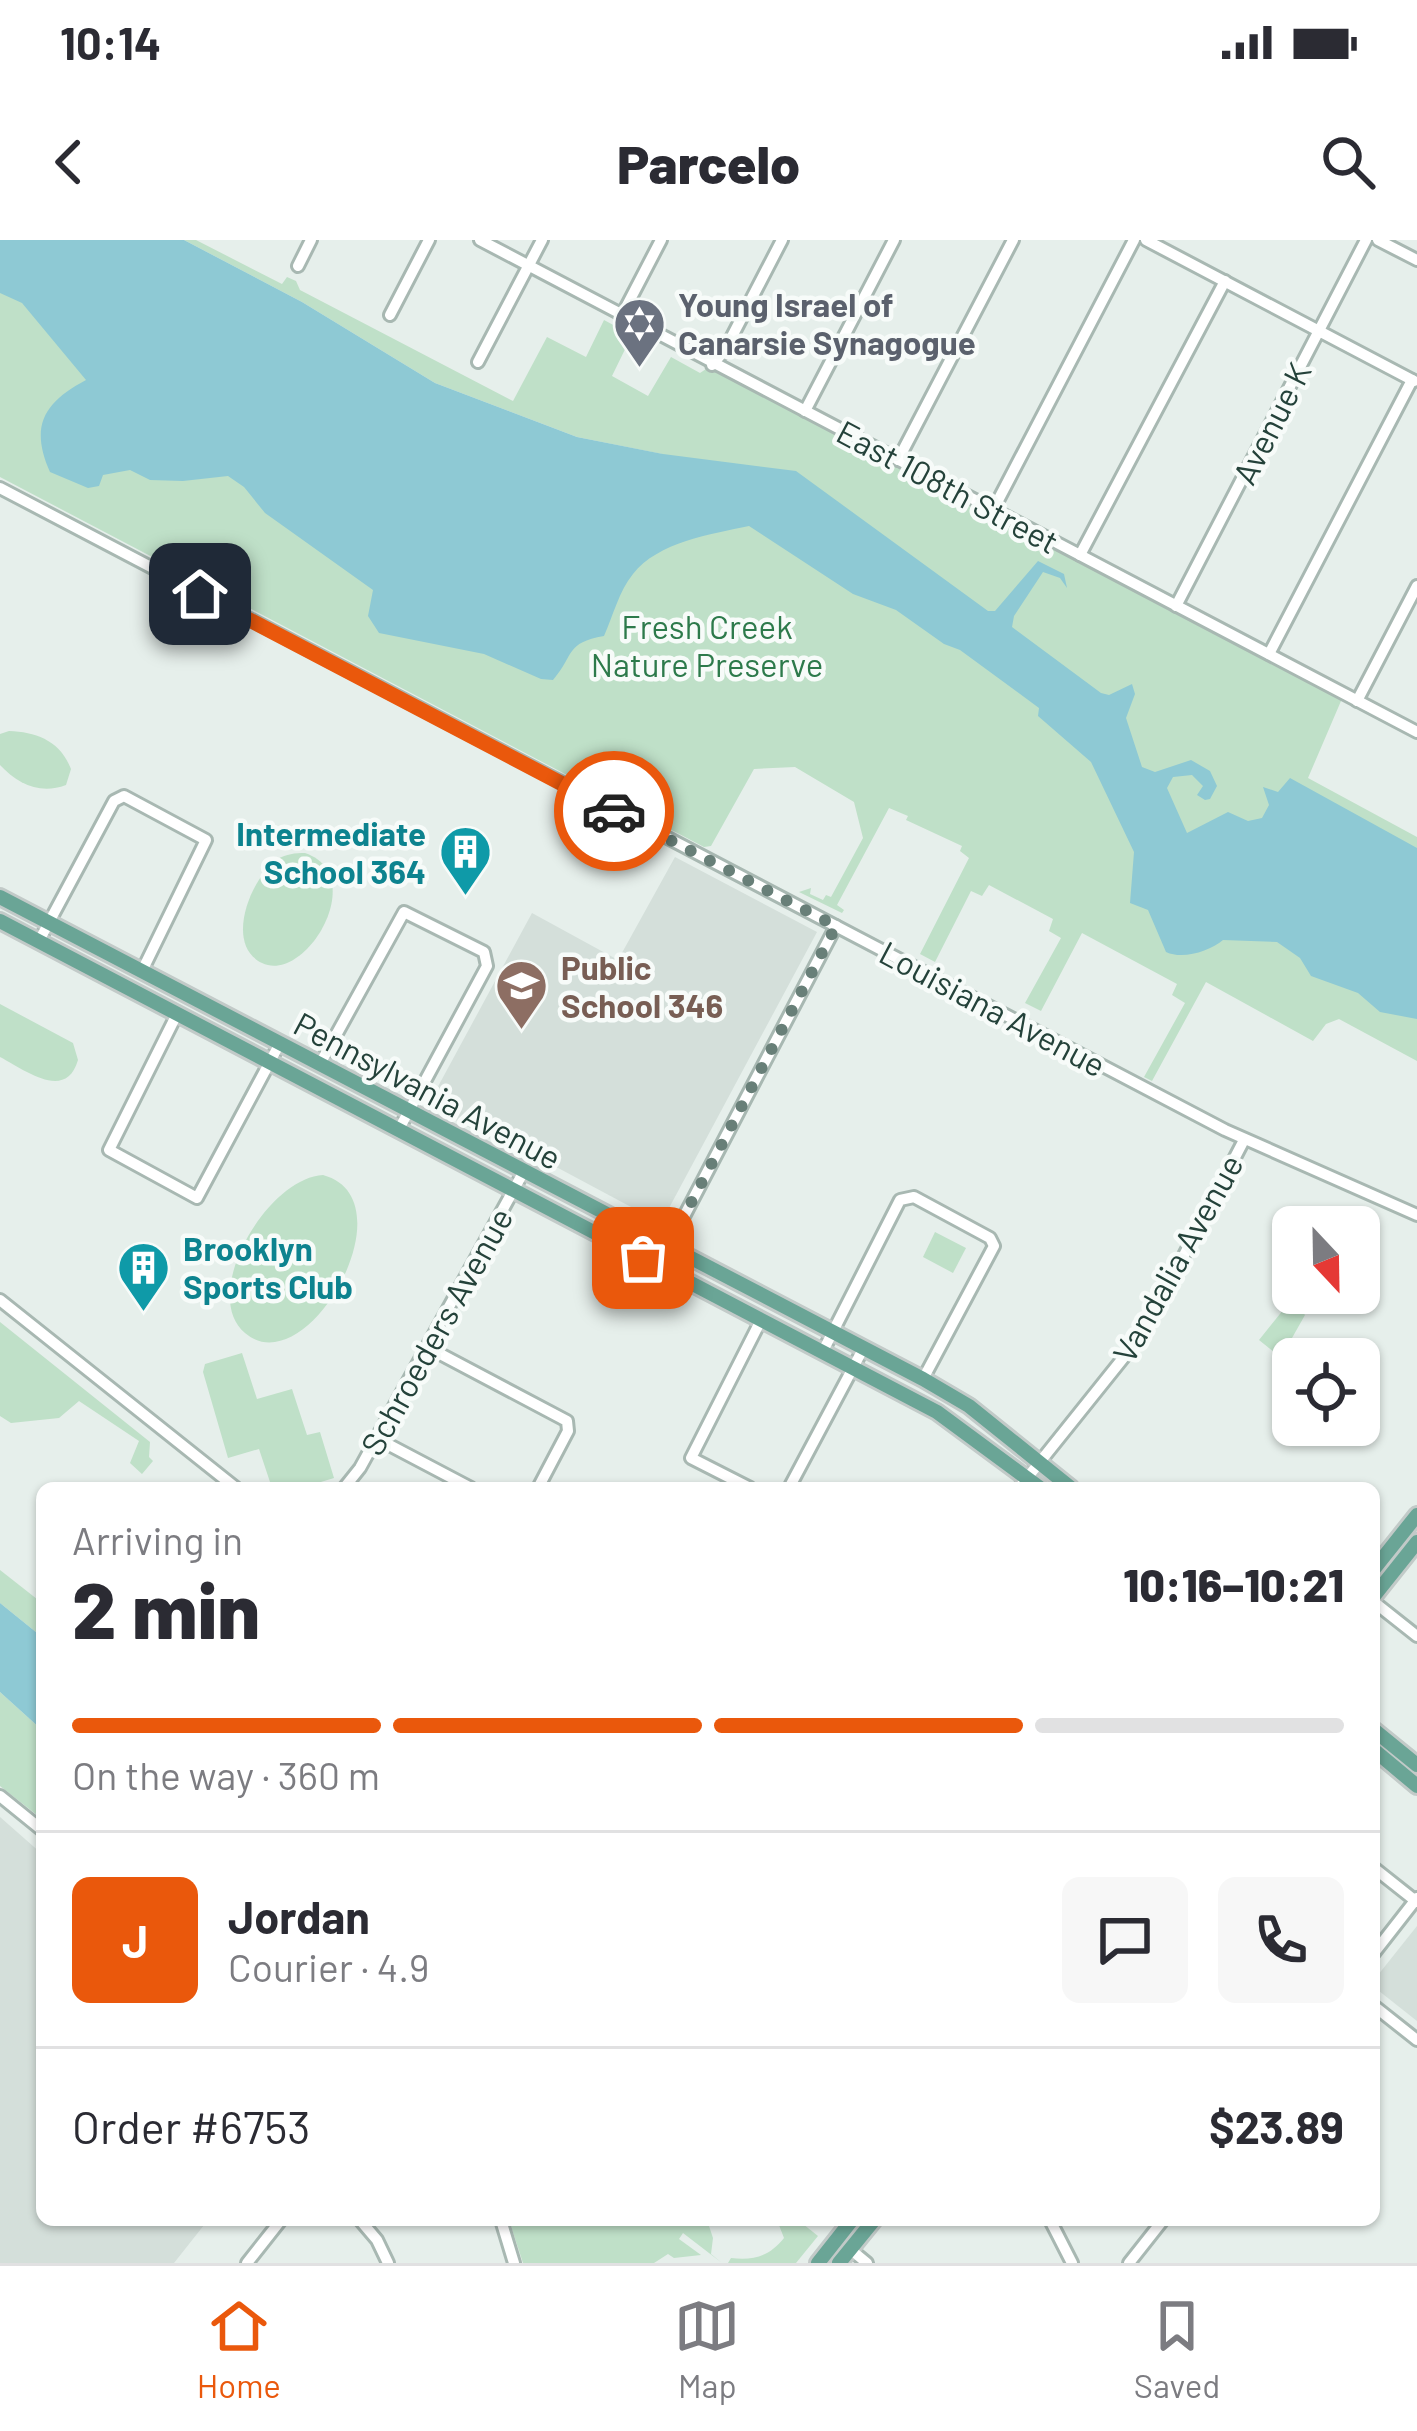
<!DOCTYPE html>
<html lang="en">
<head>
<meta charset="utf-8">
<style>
	:root { --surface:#fff; --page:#f7f7f7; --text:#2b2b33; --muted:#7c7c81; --line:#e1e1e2; --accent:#ea580c }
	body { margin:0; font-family:Barlow,sans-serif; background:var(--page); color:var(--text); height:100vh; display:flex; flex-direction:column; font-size:45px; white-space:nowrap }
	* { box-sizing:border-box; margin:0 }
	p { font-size:39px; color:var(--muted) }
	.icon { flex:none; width:66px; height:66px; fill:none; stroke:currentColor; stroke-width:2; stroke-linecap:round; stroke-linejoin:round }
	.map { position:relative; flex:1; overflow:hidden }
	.drawer { position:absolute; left:36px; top:1242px; width:1344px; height:744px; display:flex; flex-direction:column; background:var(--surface); border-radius:18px; box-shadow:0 3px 9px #0004 }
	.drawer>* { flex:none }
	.needle { width:78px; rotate:158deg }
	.buttons { position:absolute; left:1272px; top:966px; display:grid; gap:24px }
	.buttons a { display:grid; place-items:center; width:108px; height:108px; border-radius:18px; background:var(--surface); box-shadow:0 3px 9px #0004; font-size:60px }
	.pin { position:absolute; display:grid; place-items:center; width:102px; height:102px; color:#fff; margin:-51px; border-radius:24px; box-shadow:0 6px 18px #0006 }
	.courier { position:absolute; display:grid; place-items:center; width:120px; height:120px; margin:-60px; border:9px solid #ea580c; border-radius:50%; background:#fff; color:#222; box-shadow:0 3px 15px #0007 }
	.summary em { font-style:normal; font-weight:800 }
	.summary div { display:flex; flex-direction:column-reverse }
	.summary { display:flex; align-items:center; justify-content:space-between; height:204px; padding:0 36px }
	h1 { font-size:78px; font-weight:800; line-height:90px }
	.bar { display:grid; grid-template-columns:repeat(4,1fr); gap:18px 12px; align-content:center; height:144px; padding:0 36px }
	.bar i { height:15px; border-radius:9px; background:var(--line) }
	.bar .active { background:var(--accent) }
	.bar p { grid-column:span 4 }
	.line { display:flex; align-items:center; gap:30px; padding:0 36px; border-top:3px solid var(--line) }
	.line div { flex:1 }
	.round { display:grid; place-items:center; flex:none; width:126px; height:126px; border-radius:18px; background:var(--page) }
	.status { display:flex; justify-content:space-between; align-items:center; height:84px; padding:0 60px; background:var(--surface); direction:ltr }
	.status svg { height:33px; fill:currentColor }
	header { display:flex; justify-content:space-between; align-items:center; height:156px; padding:0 36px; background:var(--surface); font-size:54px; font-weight:800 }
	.menu { display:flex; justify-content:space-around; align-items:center; height:168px; border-top:3px solid var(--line); background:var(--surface); font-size:33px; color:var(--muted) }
	.menu a { display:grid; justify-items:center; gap:6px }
	.menu .active { color:var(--accent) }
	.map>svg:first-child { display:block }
</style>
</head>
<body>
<div class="status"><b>10:14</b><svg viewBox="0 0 49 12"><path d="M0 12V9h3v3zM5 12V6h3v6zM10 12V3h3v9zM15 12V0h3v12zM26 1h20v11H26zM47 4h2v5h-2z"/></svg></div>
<header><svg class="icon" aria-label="back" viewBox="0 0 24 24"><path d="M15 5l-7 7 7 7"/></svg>Parcelo<svg class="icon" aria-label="search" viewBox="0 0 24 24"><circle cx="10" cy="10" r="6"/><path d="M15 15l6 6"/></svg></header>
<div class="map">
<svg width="1417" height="2023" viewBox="0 0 1417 2023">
	<rect width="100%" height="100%" fill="#e6efeb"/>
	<g fill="#d4dfda">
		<path d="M675,617l142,75 -156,291 -144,-77 -4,5 -85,-46 104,-192 86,47z"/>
		<path d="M0,1577l42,37v366h166l-34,43h-174z"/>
		<path d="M1417,1686v95l-43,-34v-7z"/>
	</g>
	<g fill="#bfe0c8">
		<path d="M184,0h12l86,44 5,-7 9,4 4,9 213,111 34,-64 39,20 18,-37 28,15 -20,41 36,20 23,-39 29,16 12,-8 632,329 -36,84 109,59v27l-153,-43 -74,18 -51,-70 -39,-63 -438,-252 -85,-17 -142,-54 -133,-81z"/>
		<path d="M0,42l195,181 425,111 48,-31 82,-19 151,81 144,100 51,55 136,175 46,4 139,72v50l-78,-42 -13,5 -13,17 -107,-59 -54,99 -8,-4 41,-74 -13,-8 5,-11 -95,-51 -41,78 -16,-8 36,-65 -12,-7 4,-12 -64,-34 -7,11 -11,-5 -36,71 -15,-8 49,-96 -9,-7 2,-5 -56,-26 2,-4 -19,-8 -52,97 7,5 -2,3 -43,-21 12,-4 -1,6 13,6 3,-5 5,2 32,-59 -9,-36 -59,-35 -41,2 -43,77 -7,1 -704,-370z"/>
		<path d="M9,491c28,1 51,10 62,38l-5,16c-26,10 -48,-1 -66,-20v-31z"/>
		<path d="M305,613c65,22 1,131 -43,110 -39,-19 -10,-87 16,-104 8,-5 17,-6 27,-6z"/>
		<path d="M0,764l73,39 5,17c-12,42 -53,10 -78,-3z"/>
		<path d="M323,935c89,24 -16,211 -78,158 -46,-39 22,-155 78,-158z"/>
		<path d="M935,992l31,16 -13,25 -30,-16z"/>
		<path d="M1292,1059l13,16 -13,23h-7l-11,14 -15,-12z"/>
		<path d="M0,1082l150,120 -1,15 4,4 -11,13 -12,-11 9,-22 -60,-40 -20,17 -48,5 -11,-7z"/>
		<path d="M242,1113l15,46 35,-10 15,46 13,-3 14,46 -33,10h-29l-13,-39 -31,9 -25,-86 2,-8z"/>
		<path d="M0,1330l42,33v34l-42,-34z"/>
		<path d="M0,1452l42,38v89l-42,-33z"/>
		<path d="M509,1980h198l6,18 -2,16 11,9 -39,-30 -4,6 22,16 -27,3 -6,-4 -14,9h-131z"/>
		<path d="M777,1980h21l20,16 -22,27h-68l3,-5c22,3 39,-2 53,-20z"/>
	</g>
	<g fill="#8ec9d4">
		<path d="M0,0h184l118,62 133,81 142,54 86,17 133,17 192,140h7l43,-50 26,13 3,14 -7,-10 -17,-6 -29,44 -2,11 89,66 8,2 23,-11 3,10 -9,24 16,49 13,5 36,-12 19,11 7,15 -7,13 -5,1 -8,-5 6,-9 -11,-11 -19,2 -6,11 20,45 41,-21 20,9 14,-3 7,-13 -6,-18 15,5 12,-14 127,70v171l-37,-7 -22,-19 -47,-17 -11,-18 -23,-16 -54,-2c-13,11 -40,20 -57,12l-18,-42 -18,-7 4,-51 -43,-90 -53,-46 1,-8 -79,-58 -16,-6 -48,-34 -43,-16 -104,-68c-38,8 -91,16 -116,48 -14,17 -20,42 -29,62 -39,7 -29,18 -51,44l-12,-1 -57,-25 -105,-21 -11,-17 5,-26 -108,-77 -21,-26 -16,-11 -45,5 -33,-1 -20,-10 -27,5 -4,11 -11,2 -38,-16c-21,-47 -5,-70 36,-92l-64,-77 -22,-10z"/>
		<path d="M0,1363l42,34v93l-42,-38z"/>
	</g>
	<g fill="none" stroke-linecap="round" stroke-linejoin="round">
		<defs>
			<g id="minor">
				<path d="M480,0l937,492"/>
				<path d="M1146,0l268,141"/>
				<path d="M1378,0l39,20"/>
				<path d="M298,26l13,-26"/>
				<path d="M390,75l39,-75"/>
				<path d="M622,75l39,-75"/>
				<path d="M478,122l64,-122"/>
				<path d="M712,125l13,-15 57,-110"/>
				<path d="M805,171l89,-171"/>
				<path d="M898,220l115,-220"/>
				<path d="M0,248l1225,642 192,85"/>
				<path d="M993,270l141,-270"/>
				<path d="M1080,315l145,-274"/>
				<path d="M1176,366l190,-366"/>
				<path d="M1269,414l143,-274"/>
				<path d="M1357,461l60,-115"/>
				<path d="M39,701l75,-140 10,-5 82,44 -64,131"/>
				<path d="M177,774l-68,136 88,48 83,-155"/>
				<path d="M320,824l84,-152 80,40 3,14 -89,165"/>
				<path d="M658,1026l178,-340"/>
				<path d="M0,1060l236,188"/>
				<path d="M427,1107l140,74 1,10 -30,57"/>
				<path d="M822,1113l78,-153 14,-3 76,41 4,8 -71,133"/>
				<path d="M376,1198l95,50"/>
				<path d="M344,1248l16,-20 164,-297"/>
				<path d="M750,1248l-59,-30 69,-136"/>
				<path d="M789,1248l74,-139"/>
				<path d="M1019,1248l125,-156 100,-192"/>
				<path d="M1374,1362l43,34"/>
				<path d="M0,1556l42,34"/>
				<path d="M1374,1628l43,34"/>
				<path d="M1374,1713l43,-55"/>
				<path d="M1374,1766l43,34"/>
				<path d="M360,1980l17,20 11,23"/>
				<path d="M501,1980l13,43"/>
				<path d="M1050,1980l22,43"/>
				<path d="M850,2009l17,14"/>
				<path d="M247,2023l34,-43"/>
				<path d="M1129,2023l34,-43"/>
			</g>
			<g id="major">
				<path d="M0,657l923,482 46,27 102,82"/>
				<path d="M0,681l937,491 103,76"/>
				<path d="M1374,1329l43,-54"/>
				<path d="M1374,1356l43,-54"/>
				<path d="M1374,1490l43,35"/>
				<path d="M1374,1510l43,36"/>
				<path d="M818,2023l34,-43"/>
				<path d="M839,2023l35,-43"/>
			</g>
		</defs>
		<use href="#minor" stroke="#a8b8b2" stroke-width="16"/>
		<use href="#major" stroke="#c2cac8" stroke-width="20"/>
		<use href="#minor" stroke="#fff" stroke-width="10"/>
		<use href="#major" stroke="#6aa596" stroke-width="14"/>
	</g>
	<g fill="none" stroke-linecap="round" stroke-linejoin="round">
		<path stroke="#687f78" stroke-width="12" stroke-dasharray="0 21.6" d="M614,571l222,115 -178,340 -15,-8"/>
		<path stroke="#ea580c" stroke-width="15" d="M200,354l414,217"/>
	</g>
	<defs>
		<symbol id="synagogue-pin" viewBox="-11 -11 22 30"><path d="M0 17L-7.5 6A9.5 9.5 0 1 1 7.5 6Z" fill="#6b7280" stroke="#f7fbf9"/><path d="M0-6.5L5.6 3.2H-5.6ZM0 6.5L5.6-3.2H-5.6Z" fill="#fff"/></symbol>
		<symbol id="building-pin" viewBox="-11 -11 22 30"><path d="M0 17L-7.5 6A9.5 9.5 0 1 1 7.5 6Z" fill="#0f9aa8" stroke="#f7fbf9"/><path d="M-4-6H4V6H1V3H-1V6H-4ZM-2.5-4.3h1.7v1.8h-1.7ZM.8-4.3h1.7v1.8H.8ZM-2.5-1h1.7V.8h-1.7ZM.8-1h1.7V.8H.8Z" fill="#fff"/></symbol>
		<symbol id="school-pin" viewBox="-11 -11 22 30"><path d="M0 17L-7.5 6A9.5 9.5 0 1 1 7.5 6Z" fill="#8d6e63" stroke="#f7fbf9"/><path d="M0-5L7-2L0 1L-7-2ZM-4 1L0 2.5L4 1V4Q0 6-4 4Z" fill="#fff"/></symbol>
	</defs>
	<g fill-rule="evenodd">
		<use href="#synagogue-pin" x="610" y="54" width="59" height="81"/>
		<use href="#building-pin" x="436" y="582" width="59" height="81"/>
		<use href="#school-pin" x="492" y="716" width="59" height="81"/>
		<use href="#building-pin" x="114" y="998" width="59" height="81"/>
	</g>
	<g text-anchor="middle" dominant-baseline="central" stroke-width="9" stroke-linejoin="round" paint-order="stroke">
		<g font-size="33" font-weight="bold" fill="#5b616d" stroke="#f7fbf9" text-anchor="start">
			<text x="678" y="64">Young Israel of<tspan x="678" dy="38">Canarsie Synagogue</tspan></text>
		</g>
		<g font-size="33" fill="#24423a" stroke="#f7fbf9">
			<text transform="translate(1271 183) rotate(-63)">Avenue K</text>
			<text transform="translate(948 246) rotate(28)">East 108th Street</text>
			<text transform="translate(993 768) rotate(28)">Louisiana Avenue</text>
			<text transform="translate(428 850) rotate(28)">Pennsylvania Avenue</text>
			<text transform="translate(1177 1018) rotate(-61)">Vandalia Avenue</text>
			<text transform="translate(436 1091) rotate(-61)">Schroeders Avenue</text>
		</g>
		<g font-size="33" fill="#2d7a4b" stroke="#f7fbf9">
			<text x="707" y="386">Fresh Creek<tspan x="707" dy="38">Nature Preserve</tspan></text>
		</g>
		<g font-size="33" font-weight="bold" fill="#0d838f" stroke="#f7fbf9" text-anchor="end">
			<text x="426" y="593">Intermediate<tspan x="426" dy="38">School 364</tspan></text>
			<text x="183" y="1008" text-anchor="start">Brooklyn<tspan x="183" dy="38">Sports Club</tspan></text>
		</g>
		<g font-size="33" font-weight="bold" fill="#785e54" stroke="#f7fbf9" text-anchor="start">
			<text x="561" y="727">Public<tspan x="561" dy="38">School 346</tspan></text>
		</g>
	</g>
</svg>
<div class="buttons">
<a><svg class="needle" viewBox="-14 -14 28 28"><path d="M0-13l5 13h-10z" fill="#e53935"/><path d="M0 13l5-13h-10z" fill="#7c7c81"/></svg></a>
<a><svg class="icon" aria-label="locate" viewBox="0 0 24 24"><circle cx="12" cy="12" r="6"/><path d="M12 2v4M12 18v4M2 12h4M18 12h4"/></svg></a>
</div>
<div class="pin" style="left:643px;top:1018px;background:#ea580c"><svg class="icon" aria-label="bag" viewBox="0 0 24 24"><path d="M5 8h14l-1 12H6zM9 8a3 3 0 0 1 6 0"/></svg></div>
<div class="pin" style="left:200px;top:354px;background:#1f2937"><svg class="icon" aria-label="home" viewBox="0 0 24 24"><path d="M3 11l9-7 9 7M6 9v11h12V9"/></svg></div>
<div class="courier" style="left:614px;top:571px"><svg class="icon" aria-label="car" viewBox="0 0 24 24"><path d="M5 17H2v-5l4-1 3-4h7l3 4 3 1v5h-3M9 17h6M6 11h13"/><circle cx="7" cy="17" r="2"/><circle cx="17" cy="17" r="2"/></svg></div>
<section class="drawer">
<div class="summary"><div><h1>2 min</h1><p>Arriving in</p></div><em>10:16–10:21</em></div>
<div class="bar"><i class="active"></i><i class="active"></i><i class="active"></i><i></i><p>On the way · 360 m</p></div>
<div class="line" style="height:216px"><b class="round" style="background:var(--accent);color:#fff">J</b><div><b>Jordan</b><p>Courier · 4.9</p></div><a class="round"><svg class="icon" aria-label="chat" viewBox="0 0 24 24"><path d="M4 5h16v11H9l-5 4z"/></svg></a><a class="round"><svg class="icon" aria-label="phone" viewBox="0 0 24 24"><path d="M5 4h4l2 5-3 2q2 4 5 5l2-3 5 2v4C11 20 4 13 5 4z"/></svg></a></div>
<div class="line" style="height:156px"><div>Order #6753</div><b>$23.89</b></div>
</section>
</div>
<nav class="menu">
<a class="active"><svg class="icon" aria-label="home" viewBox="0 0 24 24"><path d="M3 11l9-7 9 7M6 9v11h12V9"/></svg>Home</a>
<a><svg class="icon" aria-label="map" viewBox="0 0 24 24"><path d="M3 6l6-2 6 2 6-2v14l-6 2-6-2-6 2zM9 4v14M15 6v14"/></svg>Map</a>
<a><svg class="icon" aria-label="saved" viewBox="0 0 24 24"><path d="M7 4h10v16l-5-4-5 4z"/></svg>Saved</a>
</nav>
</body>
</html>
